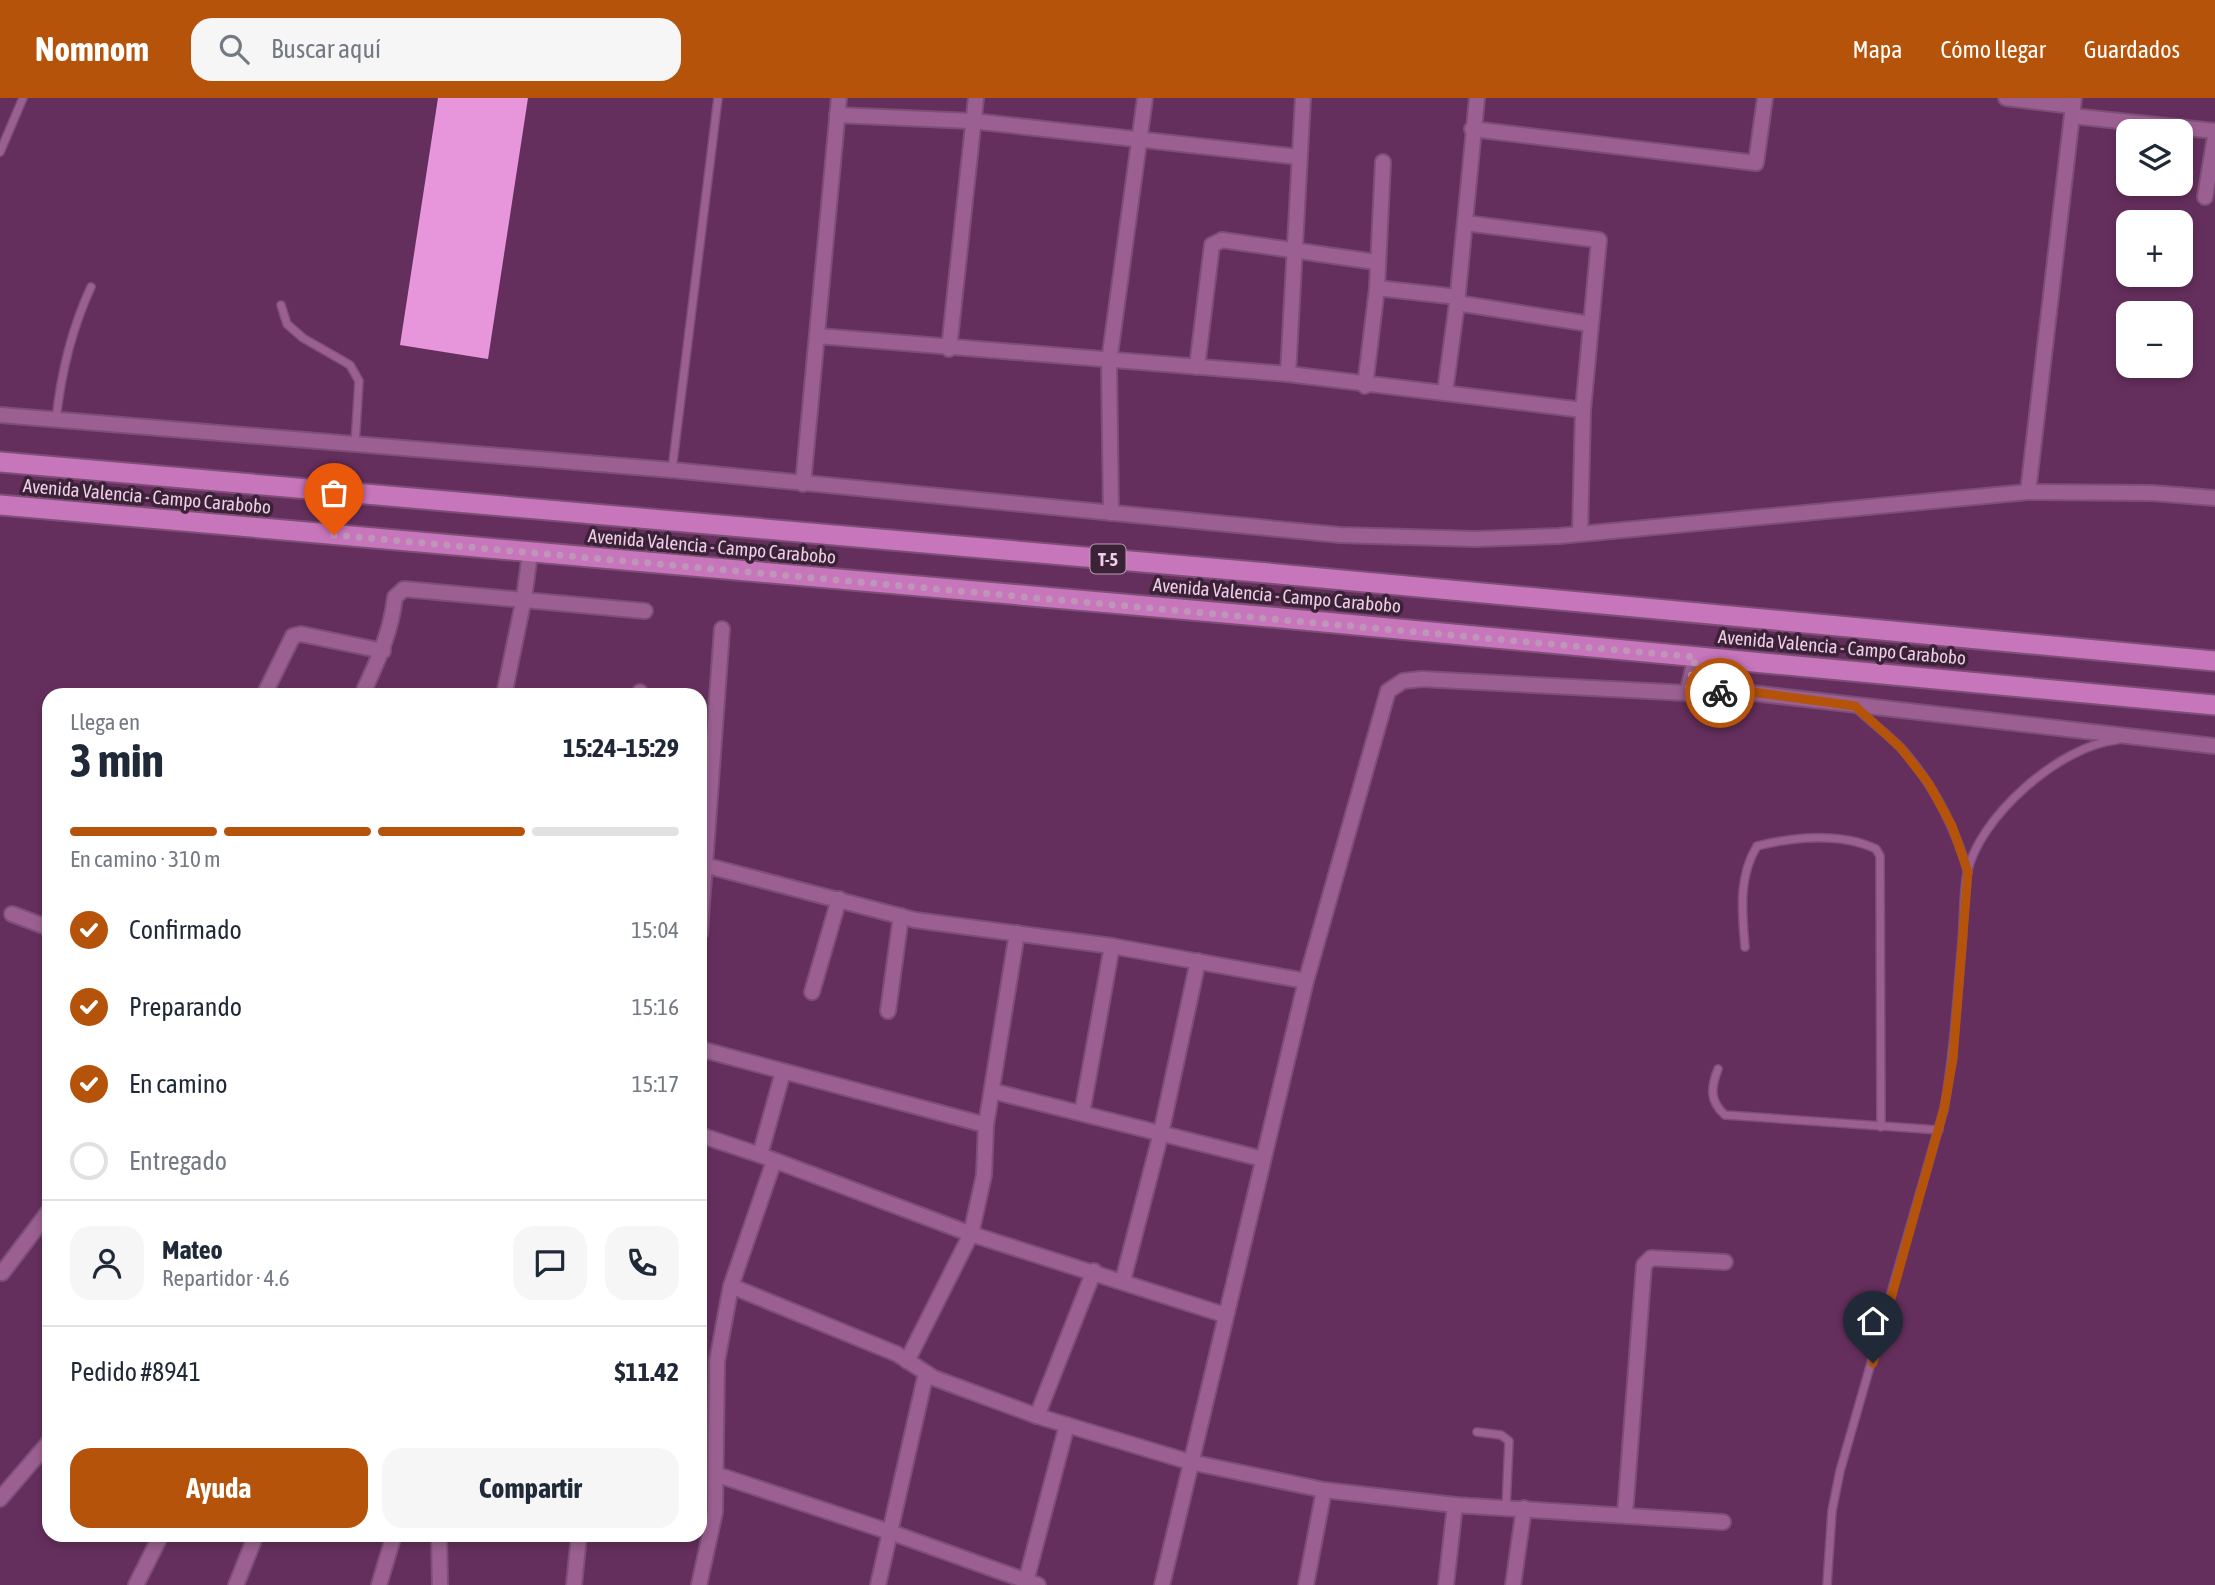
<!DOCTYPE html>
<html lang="es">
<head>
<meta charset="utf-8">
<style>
	:root { --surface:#fff; --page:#f6f6f7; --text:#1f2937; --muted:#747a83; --line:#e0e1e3; --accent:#b45309 }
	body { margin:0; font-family:"Asap Condensed",sans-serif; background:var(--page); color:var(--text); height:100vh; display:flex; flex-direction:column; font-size:26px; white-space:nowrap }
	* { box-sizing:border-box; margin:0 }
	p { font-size:23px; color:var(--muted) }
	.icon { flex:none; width:38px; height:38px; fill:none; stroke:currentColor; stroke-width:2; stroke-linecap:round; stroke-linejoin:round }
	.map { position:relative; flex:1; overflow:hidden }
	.side { position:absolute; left:42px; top:590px; width:665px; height:854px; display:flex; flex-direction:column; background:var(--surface); border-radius:21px; box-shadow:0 4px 10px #0003 }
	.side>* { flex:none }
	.buttons { position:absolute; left:2116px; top:21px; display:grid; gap:14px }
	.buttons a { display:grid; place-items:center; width:77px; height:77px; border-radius:14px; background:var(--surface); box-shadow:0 4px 10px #0003; font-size:35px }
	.pin { position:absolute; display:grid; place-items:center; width:60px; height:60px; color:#fff; margin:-72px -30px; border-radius:50% 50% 50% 0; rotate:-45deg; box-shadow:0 0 7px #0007 }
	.pin .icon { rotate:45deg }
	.courier { position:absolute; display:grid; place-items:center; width:70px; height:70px; margin:-35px; border:5px solid #b45309; border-radius:50%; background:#fff; color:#222; box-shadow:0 2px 9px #0007 }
	.headline em { font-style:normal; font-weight:700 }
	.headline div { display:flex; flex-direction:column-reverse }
	.headline { display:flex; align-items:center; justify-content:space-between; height:119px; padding:0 28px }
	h1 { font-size:46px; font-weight:700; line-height:52px }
	.bar { display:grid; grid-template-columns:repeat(4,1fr); gap:10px 7px; align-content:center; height:84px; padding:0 28px }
	.bar i { height:9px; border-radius:5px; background:var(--line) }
	.bar .on { background:var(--accent) }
	.bar p { grid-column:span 4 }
	.line { display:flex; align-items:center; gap:18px; padding:0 28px; border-top:2px solid var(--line) }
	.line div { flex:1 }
	.round { display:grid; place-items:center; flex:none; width:74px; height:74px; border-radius:21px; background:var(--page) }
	ol { padding:0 28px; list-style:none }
	li { display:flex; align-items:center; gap:21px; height:77px }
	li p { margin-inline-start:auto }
	li .icon { padding:7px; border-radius:50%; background:var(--accent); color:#fff; stroke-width:4 }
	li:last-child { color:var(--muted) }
	li i { width:38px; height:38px; border:4px solid var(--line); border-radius:50% }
	.action { display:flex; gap:14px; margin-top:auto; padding:14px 28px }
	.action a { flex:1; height:80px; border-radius:21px; background:var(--accent); color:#fff; font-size:28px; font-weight:700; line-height:80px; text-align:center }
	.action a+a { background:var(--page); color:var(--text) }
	header { display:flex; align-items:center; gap:42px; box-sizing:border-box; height:98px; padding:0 35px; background:var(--accent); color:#fff }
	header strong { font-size:33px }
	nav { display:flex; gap:38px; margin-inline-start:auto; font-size:24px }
	.search { width:490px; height:63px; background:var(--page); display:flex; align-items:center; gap:18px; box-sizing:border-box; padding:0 24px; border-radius:21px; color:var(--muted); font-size:26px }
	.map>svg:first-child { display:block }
</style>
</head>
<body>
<header>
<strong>Nomnom</strong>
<div class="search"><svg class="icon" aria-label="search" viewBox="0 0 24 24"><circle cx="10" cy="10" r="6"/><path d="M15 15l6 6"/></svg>Buscar aquí</div>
<nav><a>Mapa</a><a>Cómo llegar</a><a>Guardados</a></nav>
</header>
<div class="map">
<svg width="2215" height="1487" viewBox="0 0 2215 1487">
	<rect width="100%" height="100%" fill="#652f5d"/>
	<path fill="#e896db" d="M438,0h90l-40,261 -88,-14z"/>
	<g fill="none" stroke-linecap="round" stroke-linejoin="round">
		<defs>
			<g id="service">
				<path d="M0,54l23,-54"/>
				<path d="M281,207l6,19 16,14 47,27 9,16 -4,63"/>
				<path d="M56,322c5,-47 15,-90 35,-133"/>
				<path d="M672,372l46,-372"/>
				<path d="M1855,609c15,14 31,26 45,40 33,36 54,78 68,125"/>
				<path d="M1745,849c-3,-35 -7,-70 12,-101 36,-9 84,-14 119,3l4,7 1,271"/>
				<path d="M1718,971c-7,18 -9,32 7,46l214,15"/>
				<path d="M1477,1334l24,3 8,6 -3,67"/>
				<path d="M1827,1487l5,-74 8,-40 104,-362c10,-55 13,-110 18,-166 2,-23 1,-47 5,-69 11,-57 94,-129 150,-134"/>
			</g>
			<g id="minor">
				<path d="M2006,0l67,8"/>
				<path d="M837,17l135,6 327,36"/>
				<path d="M2072,18l143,15"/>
				<path d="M1472,31l284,34 9,-65"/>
				<path d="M2147,89v-3"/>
				<path d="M2205,99l10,-60"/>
				<path d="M1465,125l134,17 -16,170 -3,124"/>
				<path d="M1377,190l81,9"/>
				<path d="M1457,205l133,21"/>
				<path d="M818,238l470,38 295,36"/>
				<path d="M949,251l27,-251"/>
				<path d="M1197,269l15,-122 10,-5 154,22"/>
				<path d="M1288,276l15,-276"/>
				<path d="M1365,288l12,-98 6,-126"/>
				<path d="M1445,294l12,-89 20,-205"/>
				<path d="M0,317l672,55 668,65 135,4 84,-3 469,-44 124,1 63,5"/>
				<path d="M803,386l36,-386"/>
				<path d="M2028,394l46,-394"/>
				<path d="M1111,415l-2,-151 36,-264"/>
				<path d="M1687,595l9,-36"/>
				<path d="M264,597l29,-59 8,-2 82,17"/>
				<path d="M362,597c15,-33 29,-62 33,-98l9,-8 241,22"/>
				<path d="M504,597l20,-97 6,-45"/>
				<path d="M640,597v-3"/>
				<path d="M704,767l211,55 197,26 194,35"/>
				<path d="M12,816l37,14"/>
				<path d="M700,835l22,-304"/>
				<path d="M812,894l27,-93"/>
				<path d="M888,913l13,-95"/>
				<path d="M700,951l286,76"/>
				<path d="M783,974l-23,83 211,79 254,81"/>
				<path d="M992,993l271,68"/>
				<path d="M1082,1015l30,-167"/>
				<path d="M700,1037l60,20"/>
				<path d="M2,1175l47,-62"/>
				<path d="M1123,1182l38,-147 37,-172"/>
				<path d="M731,1188l166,68 37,24 103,38 153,46 134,28 131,15 268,17"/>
				<path d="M907,1263l64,-127 13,-59 2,-50 31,-192"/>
				<path d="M1037,1318l57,-145"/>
				<path d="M718,1377l172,57 148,53"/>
				<path d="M0,1401l49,-57"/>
				<path d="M1625,1416l19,-249 7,-7 74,4"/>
				<path d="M439,1437l1,50"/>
				<path d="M136,1487l25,-50"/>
				<path d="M236,1487l20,-50"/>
				<path d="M379,1487l15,-50"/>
				<path d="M574,1487l5,-50"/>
				<path d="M699,1487l16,-73 2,-151 14,-75 43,-125"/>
				<path d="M878,1487l48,-212"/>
				<path d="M1025,1487l42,-160"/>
				<path d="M1162,1487l144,-604 82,-290 15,-10 19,-2 265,14h65l463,53"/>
				<path d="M1306,1487l18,-95"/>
				<path d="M1446,1487l9,-80"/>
				<path d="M1513,1487l11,-77"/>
			</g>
			<g id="trunk">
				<path d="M0,364l1268,111 947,88"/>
				<path d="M0,407l1270,112 945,88"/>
			</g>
		</defs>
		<use href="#service" stroke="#7d4f77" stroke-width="10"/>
		<use href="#minor" stroke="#7d4f77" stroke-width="18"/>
		<use href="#trunk" stroke="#7d4f77" stroke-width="23"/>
		<use href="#service" stroke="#9b6091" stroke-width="7"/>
		<use href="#minor" stroke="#9b6091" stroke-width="14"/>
		<use href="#trunk" stroke="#c876bc" stroke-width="19"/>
	</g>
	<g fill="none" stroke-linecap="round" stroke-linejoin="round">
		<path stroke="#bf96b8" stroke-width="7" stroke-dasharray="0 12.6" d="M334,437l1362,122 -9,36h33"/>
		<path stroke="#b45309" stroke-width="9" d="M1720,595l32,-1 103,14 45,41 29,37 23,42 16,46 -15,187 -9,50 -71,254"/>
	</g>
	<g text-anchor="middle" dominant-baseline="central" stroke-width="7" stroke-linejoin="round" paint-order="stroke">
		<rect fill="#3b2237" stroke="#b99ab4" stroke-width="2" x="1090.5" y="446.5" width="35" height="29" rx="5"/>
		<g font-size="18" font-weight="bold" fill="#efcee9">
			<text x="1108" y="461">T-5</text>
		</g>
		<g font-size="19" fill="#efcee9" stroke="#3b2237">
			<text transform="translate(147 398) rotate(5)">Avenida Valencia - Campo Carabobo</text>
			<text transform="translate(712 448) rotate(5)">Avenida Valencia - Campo Carabobo</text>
			<text transform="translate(1277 497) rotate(5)">Avenida Valencia - Campo Carabobo</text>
			<text transform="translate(1842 549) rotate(5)">Avenida Valencia - Campo Carabobo</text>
		</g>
	</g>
</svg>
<div class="buttons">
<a><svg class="icon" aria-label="layers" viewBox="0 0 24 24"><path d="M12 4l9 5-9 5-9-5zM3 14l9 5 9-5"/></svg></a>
<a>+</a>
<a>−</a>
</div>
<div class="pin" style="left:334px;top:437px;background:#ea580c"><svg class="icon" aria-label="bag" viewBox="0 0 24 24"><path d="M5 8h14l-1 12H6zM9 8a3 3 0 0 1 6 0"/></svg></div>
<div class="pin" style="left:1873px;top:1265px;background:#1f2937"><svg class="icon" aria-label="home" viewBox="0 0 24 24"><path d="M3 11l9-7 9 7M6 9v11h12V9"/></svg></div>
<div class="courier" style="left:1720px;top:595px"><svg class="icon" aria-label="bike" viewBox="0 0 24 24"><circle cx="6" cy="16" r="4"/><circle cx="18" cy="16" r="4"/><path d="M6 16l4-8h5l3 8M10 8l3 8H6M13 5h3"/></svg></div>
<section class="side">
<div class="headline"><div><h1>3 min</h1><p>Llega en</p></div><em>15:24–15:29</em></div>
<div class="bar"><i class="on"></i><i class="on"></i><i class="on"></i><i></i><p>En camino · 310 m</p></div>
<ol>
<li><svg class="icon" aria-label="check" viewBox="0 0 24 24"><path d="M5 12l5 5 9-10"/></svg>Confirmado<p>15:04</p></li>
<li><svg class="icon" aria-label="check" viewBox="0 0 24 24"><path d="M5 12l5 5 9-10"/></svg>Preparando<p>15:16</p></li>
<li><svg class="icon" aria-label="check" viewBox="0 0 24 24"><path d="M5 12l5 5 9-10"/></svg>En camino<p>15:17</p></li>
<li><i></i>Entregado</li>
</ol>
<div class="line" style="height:126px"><a class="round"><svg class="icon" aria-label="person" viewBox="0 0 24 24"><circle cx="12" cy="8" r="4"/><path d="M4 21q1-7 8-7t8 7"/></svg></a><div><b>Mateo</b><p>Repartidor · 4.6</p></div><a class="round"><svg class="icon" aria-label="chat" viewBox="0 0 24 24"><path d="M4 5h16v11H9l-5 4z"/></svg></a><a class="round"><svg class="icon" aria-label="phone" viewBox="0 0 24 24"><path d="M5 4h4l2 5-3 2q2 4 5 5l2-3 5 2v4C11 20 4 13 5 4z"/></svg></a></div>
<div class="line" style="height:91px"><div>Pedido #8941</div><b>$11.42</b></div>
<div class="action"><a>Ayuda</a><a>Compartir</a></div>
</section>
</div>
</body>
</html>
